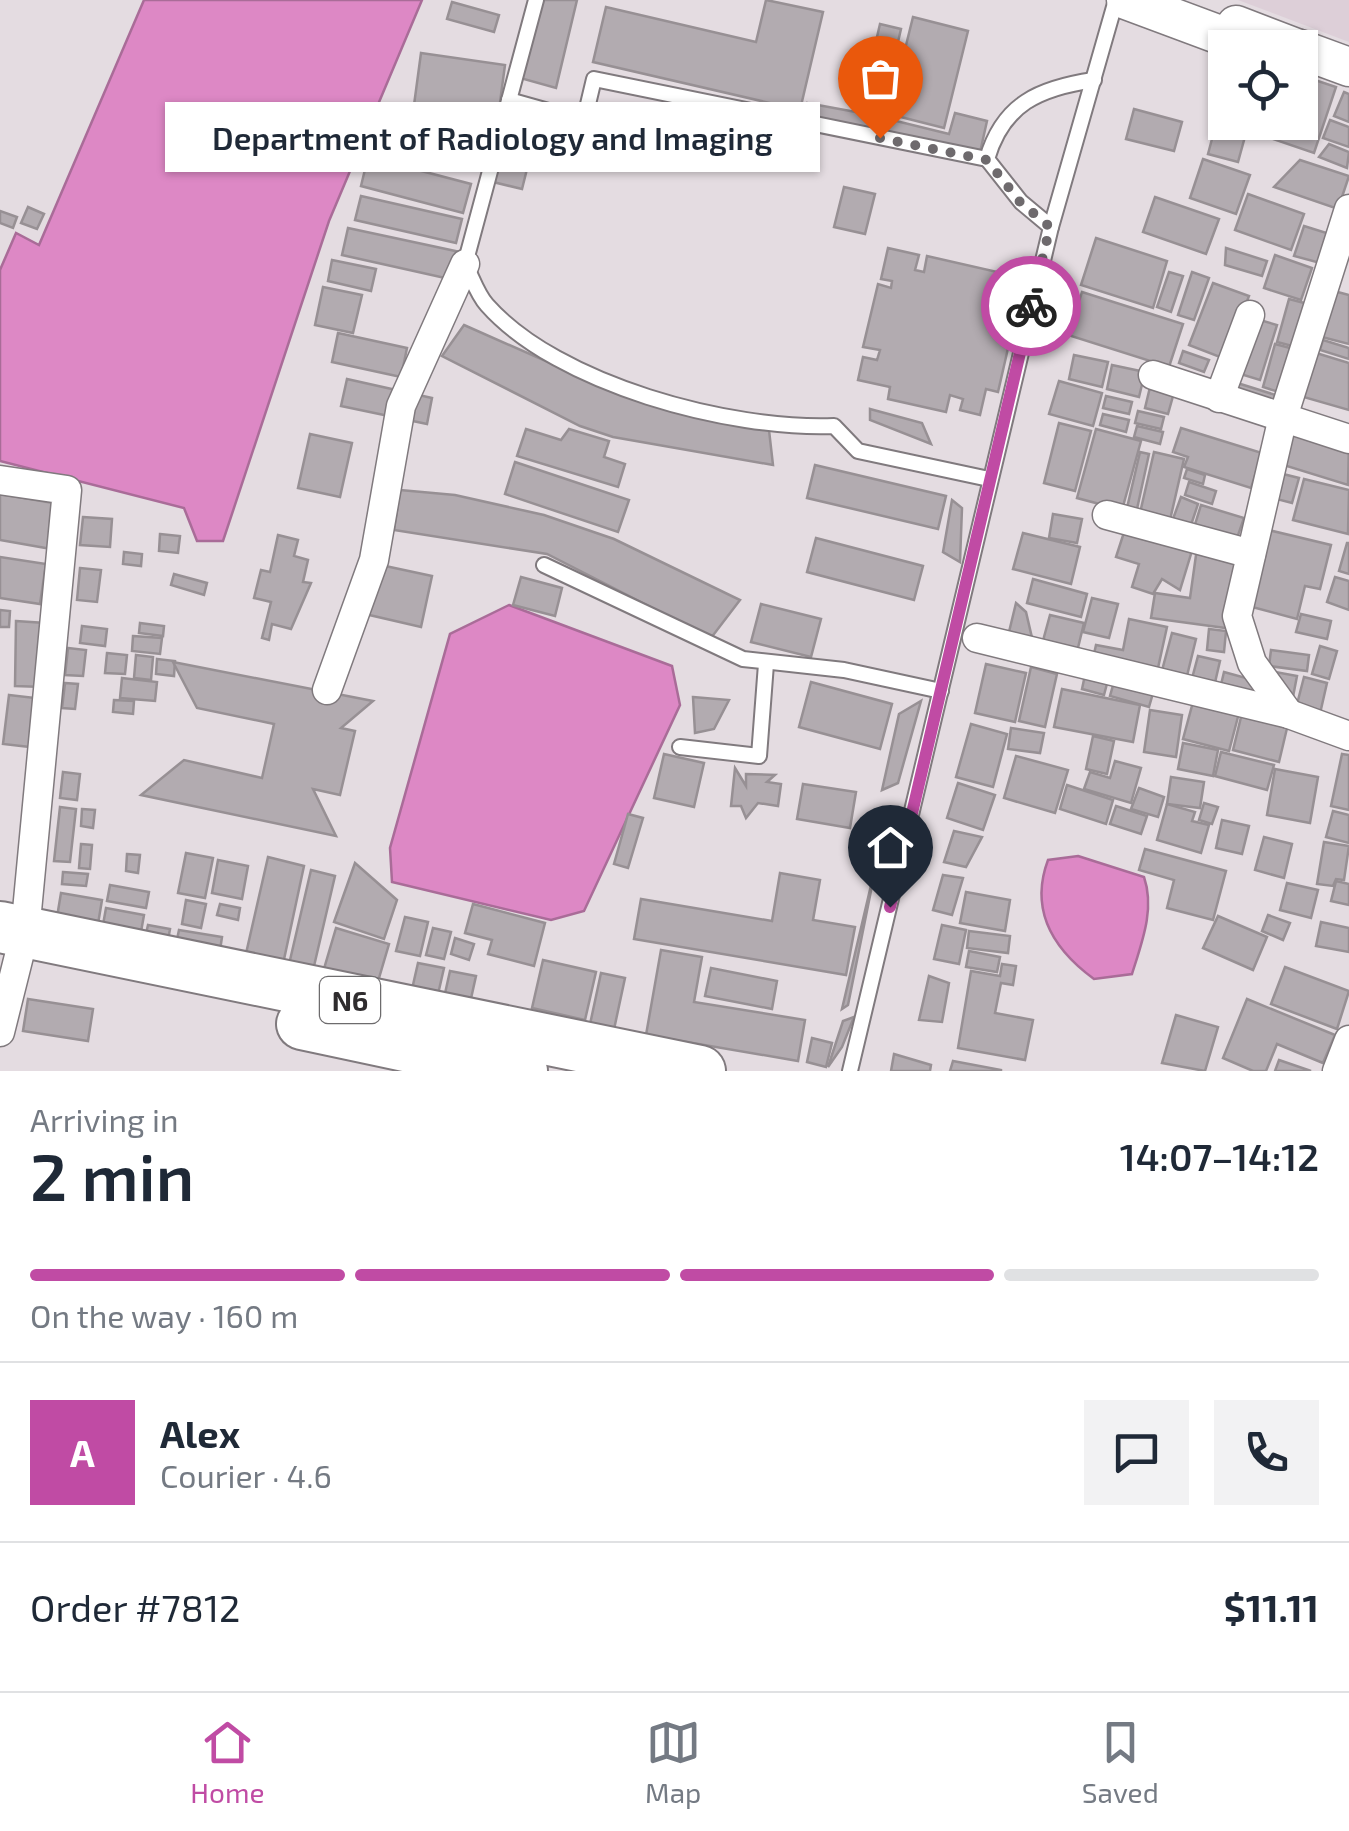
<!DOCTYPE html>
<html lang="en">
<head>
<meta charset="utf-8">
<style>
	:root { --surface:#fff; --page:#f2f2f3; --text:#1f2937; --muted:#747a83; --line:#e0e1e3; --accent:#c04ba4 }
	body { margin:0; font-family:"Exo 2",sans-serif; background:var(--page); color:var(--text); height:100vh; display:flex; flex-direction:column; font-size:38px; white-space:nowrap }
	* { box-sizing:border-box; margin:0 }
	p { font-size:32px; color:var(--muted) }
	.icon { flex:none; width:55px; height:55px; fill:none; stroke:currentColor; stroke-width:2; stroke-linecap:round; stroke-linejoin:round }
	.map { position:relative; height:1071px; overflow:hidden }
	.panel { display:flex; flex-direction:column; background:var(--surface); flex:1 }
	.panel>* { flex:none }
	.tools { position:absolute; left:1208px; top:30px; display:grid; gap:20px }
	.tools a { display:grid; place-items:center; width:110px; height:110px; border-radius:0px; background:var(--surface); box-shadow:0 2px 8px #0004; font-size:50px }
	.pin { position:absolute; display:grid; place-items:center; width:85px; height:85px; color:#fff; margin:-102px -42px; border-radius:50% 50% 50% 0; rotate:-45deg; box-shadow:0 0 10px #0007 }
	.pin .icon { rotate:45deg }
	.courier { position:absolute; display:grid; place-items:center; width:100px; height:100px; margin:-50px; border:8px solid #c04ba4; border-radius:50%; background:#fff; color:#222; box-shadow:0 2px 12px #0007 }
	.bubble { position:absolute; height:70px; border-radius:0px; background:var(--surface); box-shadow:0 2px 8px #0004; font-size:32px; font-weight:600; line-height:70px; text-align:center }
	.headline em { font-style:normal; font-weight:600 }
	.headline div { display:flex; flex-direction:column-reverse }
	.headline { display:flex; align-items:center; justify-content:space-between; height:170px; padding:0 30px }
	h1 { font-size:65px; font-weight:600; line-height:75px }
	.bar { display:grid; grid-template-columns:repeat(4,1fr); gap:15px 10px; align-content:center; height:120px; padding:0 30px }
	.bar i { height:12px; border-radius:8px; background:var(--line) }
	.bar .selected { background:var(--accent) }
	.bar p { grid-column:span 4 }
	.line { display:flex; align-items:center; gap:25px; padding:0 30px; border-top:2px solid var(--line) }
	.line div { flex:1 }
	.round { display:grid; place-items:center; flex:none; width:105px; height:105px; border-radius:0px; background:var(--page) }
	.dock { display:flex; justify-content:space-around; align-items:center; height:140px; border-top:2px solid var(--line); background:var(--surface); font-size:28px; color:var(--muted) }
	.dock a { display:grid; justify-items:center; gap:5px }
	.dock .selected { color:var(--accent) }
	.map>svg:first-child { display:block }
</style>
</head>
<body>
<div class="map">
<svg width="1349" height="1071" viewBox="0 0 1349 1071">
	<rect width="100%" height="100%" fill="#e4dce1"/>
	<path fill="#ddcfd8" d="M1238,0h111v42z"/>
	<g fill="#dd88c5" stroke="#a96c98" stroke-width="2.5">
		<path d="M144,0h278l-93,221 -106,320h-26l-13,-33 -184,-47v-191l16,-37 23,12z"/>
		<path d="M509,605l163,61 8,39 -96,206 -33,9 -159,-38 -2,-34 60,-214z"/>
		<path d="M1078,856l66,21c11,32 -2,65 -12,97l-38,5c-41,-30 -65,-68 -46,-119z"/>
	</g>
	<g fill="#b2abb0" stroke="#979094" stroke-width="2.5">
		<path d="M541,0h36l-21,88 -36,-10z"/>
		<path d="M766,0l57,12 -23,98 -207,-48 13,-55 150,35z"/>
		<path d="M452,2l47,13 -5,17 -47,-13z"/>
		<path d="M913,17l55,14 -24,97 -55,-14z"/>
		<path d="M880,24l21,5 -19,82 -21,-5z"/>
		<path d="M421,53l84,12 -9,67 -84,-12z"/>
		<path d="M1300,75l36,12 -22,66 -44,-15 6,-16h24z"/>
		<path d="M1225,90v32h24l-11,40 -30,-8z"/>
		<path d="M1344,92l5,2v28l-15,-6z"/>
		<path d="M807,103l65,12 -2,13 -68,-13z"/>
		<path d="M1134,109l48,13 -8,29 -48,-12z"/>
		<path d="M955,113l32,8 -8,36 -107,-25 4,-16 73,18z"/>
		<path d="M1330,120l19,7v20l-26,-9z"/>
		<path d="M507,122l30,7 -15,60 -29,-7z"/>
		<path d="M1329,144l20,8 -2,16 -28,-11z"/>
		<path d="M368,157l103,27 -8,29 -102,-27z"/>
		<path d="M1203,159l47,16 -14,39 -46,-16z"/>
		<path d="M1300,160l49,16 -11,33 -64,-22z"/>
		<path d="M844,187l31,7 -10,40 -31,-7z"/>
		<path d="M1248,194l56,20 -13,36 -56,-20z"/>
		<path d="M361,196l101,23 -6,24 -101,-23z"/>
		<path d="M1155,197l64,22 -13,35 -63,-22z"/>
		<path d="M28,207l16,7 -7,15 -16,-6z"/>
		<path d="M0,211l17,6 -4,11 -13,-5z"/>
		<path d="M1304,226l29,9 -9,29 -30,-8z"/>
		<path d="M348,228l112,24 -6,28 -112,-25z"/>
		<path d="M1096,238l71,23 -14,47 -72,-23z"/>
		<path d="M888,248l31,7 -4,15 9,2 3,-16 105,24 -11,44 -7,-2 -16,70 -12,-3 -6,26 -20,-5 3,-11 -13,-4 -4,17 -58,-13 2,-12 -32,-7 5,-23 14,3 3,-10 -17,-3 15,-63 13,4 1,-7 -11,-2z"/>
		<path d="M1226,248l41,13 -5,15 -37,-11z"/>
		<path d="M1275,255l37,13 -11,32 -37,-12z"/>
		<path d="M332,260l44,9 -5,22 -43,-10z"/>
		<path d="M1169,272l14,4 -12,36 -14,-5z"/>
		<path d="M1192,272l17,6 -15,42 -16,-5z"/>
		<path d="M1213,283l36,13 -24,63 -36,-14z"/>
		<path d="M323,287l39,8 -9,38 -38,-8z"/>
		<path d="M1334,291l15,4v49l-27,-7z"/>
		<path d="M1082,292l101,32 -14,43 -101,-32z"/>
		<path d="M1289,299l19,5 -12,43 -19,-5z"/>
		<path d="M1253,318l24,7 -17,55 -23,-7z"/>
		<path d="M464,325l168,74 137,31 4,35 -160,-28 -33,-11 -138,-70z"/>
		<path d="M338,333l69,15 -6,29 -69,-15z"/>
		<path d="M1323,340l26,8v11l-29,-9z"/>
		<path d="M1275,344l19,5 -12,44 -19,-6z"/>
		<path d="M1183,351l26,9 -5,12 -25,-9z"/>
		<path d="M1313,352l36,11v47l-49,-14z"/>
		<path d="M1074,355l34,7 -6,25 -33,-8z"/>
		<path d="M1112,365l33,7 -6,25 -32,-8z"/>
		<path d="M347,379l85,19 -5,26 -86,-18z"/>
		<path d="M1059,381l43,12 -9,33 -44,-12z"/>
		<path d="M1231,381l51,16 -5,16 -51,-16z"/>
		<path d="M1151,383l24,6 -7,25 -23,-6z"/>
		<path d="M1106,396l26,6 -3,12 -26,-6z"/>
		<path d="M870,409l52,14 9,21 -61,-24z"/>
		<path d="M1138,411l26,6 -3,12 -26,-6z"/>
		<path d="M1103,414l26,6 -3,12 -26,-7z"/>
		<path d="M1059,423l32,8 -16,60 -31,-8z"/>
		<path d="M1289,425l60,18 -1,42 -71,-22z"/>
		<path d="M1137,426l26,6 -3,12 -26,-7z"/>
		<path d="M1181,428l81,25 -11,35 -67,-21 4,-10 -15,-5z"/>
		<path d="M526,429l35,11 8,-11 40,12 -5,16 21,7 -7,23 -101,-31z"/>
		<path d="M1096,429l45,12 -19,69 -45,-12z"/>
		<path d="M310,434l42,9 -12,54 -42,-9z"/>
		<path d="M1140,452l9,2 -12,55 -10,-1z"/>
		<path d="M1154,452l30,7 -14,61 -30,-7z"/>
		<path d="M515,462l114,38 -11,32 -113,-38z"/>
		<path d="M815,465l131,31 -8,33 -131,-31z"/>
		<path d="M1187,469l18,6 -2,9 -19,-6z"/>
		<path d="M1275,472l24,6 -7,25 -23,-6z"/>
		<path d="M1304,479l45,11 -1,44 -55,-14z"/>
		<path d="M1189,482l27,9 -4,13 -27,-9z"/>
		<path d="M400,490l55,5 89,20 70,24 126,61 -29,38 -164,-84 -153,-24z"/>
		<path d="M0,494l65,11 -8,45 -57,-10z"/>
		<path d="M1181,497l17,7 -10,30 -18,-7z"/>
		<path d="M952,500l10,8 -2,54 -17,-10z"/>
		<path d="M1201,505l43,13 -9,26 -42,-13z"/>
		<path d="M1053,514l29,5 -5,24 -28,-5z"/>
		<path d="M83,517l29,2 -2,28 -30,-2z"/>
		<path d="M1127,523l67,21 -14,46 -18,-11 -9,15 -21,-7 7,-23 -23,-7z"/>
		<path d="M1260,528l71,17 -11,44 -15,-3 -8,33 -56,-15z"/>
		<path d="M1023,533l57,14 -9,37 -58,-15z"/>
		<path d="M160,534l20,2 -2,17 -19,-2z"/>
		<path d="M278,535l20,5 -4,16 14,4 -5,22 8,1 -20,46 -19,-5 -3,16 -7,-2 9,-36 -17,-4 7,-28 9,2z"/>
		<path d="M816,538l107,28 -9,34 -107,-28z"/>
		<path d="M1347,543h2v31l-10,-3z"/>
		<path d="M1197,548l46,6 -10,75 -82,-11 4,-25 35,5z"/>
		<path d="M124,552l18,2 -1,12 -18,-2z"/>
		<path d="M0,557l46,7 -6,40 -40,-6z"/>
		<path d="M376,564l56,12 -11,51 -56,-13z"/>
		<path d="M80,568l21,2 -4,32 -20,-2z"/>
		<path d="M174,574l33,9 -3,12 -33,-10z"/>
		<path d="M521,577l41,11 -7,28 -42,-11z"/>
		<path d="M1335,577l14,4v29l-22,-8z"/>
		<path d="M1033,579l54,15 -6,23 -54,-14z"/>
		<path d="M1092,598l26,6 -9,34 -26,-6z"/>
		<path d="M1016,603l10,9 7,30 -24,-10z"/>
		<path d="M761,604l60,15 -10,38 -60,-15z"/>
		<path d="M0,610l10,1 -1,16h-9z"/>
		<path d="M1301,614l30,7 -4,18 -31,-7z"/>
		<path d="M1050,615l34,8 -8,33 -35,-8z"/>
		<path d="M1129,619l38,8 -11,50 -64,-14 4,-18 27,5z"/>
		<path d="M16,621l29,2 -2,64 -28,-1z"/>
		<path d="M140,623l24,3 -1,10 -24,-3z"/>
		<path d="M82,626l25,3 -2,17 -25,-3z"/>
		<path d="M1209,629l17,2 -2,21 -17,-2z"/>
		<path d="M1172,633l24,6 -11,45 -25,-6z"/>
		<path d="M133,636l29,2 -2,16 -28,-3z"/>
		<path d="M1320,646l17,5 -8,28 -17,-5z"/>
		<path d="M68,648l18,2 -3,26 -18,-1z"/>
		<path d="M1271,650l38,5 -2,16 -38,-5z"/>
		<path d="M107,653l20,2 -2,19 -20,-1z"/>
		<path d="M136,655l17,2 -2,23 -17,-2z"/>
		<path d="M1198,656l22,5 -7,30 -23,-5z"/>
		<path d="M157,659l18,2 -1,15 -18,-2z"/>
		<path d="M173,662l200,39 -32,27 14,3 -15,64 -27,-6 23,47 -195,-41 43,-35 78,18 12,-54 -77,-16z"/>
		<path d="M986,664l40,9 -11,49 -40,-9z"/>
		<path d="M1031,667l26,7 -12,53 -26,-6z"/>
		<path d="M1086,670l23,6 -5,19 -22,-6z"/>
		<path d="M1265,670l32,6 -6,31z"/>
		<path d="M1224,672l33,9 -6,20 -32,-8z"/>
		<path d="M1116,675l39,11 -6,21 -39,-11z"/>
		<path d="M1304,677l23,6 -8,35 -24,-6z"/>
		<path d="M122,678l35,4 -2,19 -35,-3z"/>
		<path d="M811,682l81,22 -12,45 -81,-22z"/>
		<path d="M65,683l13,1 -3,25 -13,-1z"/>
		<path d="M1062,689l78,16 -7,37 -79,-15z"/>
		<path d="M9,695l35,4 -5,49 -36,-4z"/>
		<path d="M693,697l36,3 -15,29 -19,4z"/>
		<path d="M114,700l20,1 -1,13 -20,-2z"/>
		<path d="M921,701l-23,82 -16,7 17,-76z"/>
		<path d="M1193,702l46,11 -10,38 -46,-12z"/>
		<path d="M1150,710l32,5 -6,42 -32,-5z"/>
		<path d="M1242,713l46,11 -9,38 -46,-12z"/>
		<path d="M971,724l36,10 -14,53 -37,-10z"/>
		<path d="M1011,728l33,5 -4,20 -32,-4z"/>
		<path d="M1093,736l21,5 -7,33 -21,-5z"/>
		<path d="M1183,743l35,7 -5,26 -35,-7z"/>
		<path d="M1221,752l53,13 -7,25 -52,-14z"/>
		<path d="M664,754l40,9 -10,44 -40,-9z"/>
		<path d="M1342,754l7,1v55l-18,-4z"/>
		<path d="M1016,756l52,14 -13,43 -51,-15z"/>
		<path d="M1115,761l26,7 -10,35 -47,-14 6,-17 20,6z"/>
		<path d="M735,768l11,18v-12l29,1 -8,7 14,2 -3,22 -20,-3 -12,15 -5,-12h-10z"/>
		<path d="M1275,769l43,8 -8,46 -43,-8z"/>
		<path d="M63,772l17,2 -3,26 -17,-2z"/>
		<path d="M1171,777l33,5 -4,26 -33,-4z"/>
		<path d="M958,783l37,12 -12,35 -36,-12z"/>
		<path d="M803,784l53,8 -6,36 -53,-9z"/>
		<path d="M1067,785l46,15 -7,24 -46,-15z"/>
		<path d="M1139,788l25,9 -6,20 -27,-8z"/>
		<path d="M1204,803l14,4 -6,17 -13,-4z"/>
		<path d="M1167,804l28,8 -3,9 17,4 -8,28 -44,-13z"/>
		<path d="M1116,806l31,10 -6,18 -31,-10z"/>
		<path d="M60,807l16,2 -6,53 -16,-1z"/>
		<path d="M82,809l13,1 -2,18 -12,-2z"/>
		<path d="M1333,811l16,4v28l-23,-6z"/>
		<path d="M628,814l15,4 -15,50 -14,-4z"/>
		<path d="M1222,820l27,6 -7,28 -26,-6z"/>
		<path d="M954,831l28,6 -16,30 -22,-5z"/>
		<path d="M1264,837l28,7 -8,34 -29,-8z"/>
		<path d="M1324,842l25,4 -5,34 -8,-1 -3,7 -16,-2z"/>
		<path d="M81,844l11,1 -2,24 -11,-1z"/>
		<path d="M1145,849l81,22 -13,49 -46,-12 7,-28 -35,-10z"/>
		<path d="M186,853l27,5 -8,40 -27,-5z"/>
		<path d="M127,854l13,1 -2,18 -12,-2z"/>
		<path d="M268,857l36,9 -21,98 -38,-6z"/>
		<path d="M218,860l30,6 -6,33 -30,-6z"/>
		<path d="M355,863l42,37 -13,39 -50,-17z"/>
		<path d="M311,870l24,6 -24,103 -24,-6z"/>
		<path d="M875,871l-27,134 -6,4 30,-128z"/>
		<path d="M63,872l25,2 -2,12 -24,-2z"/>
		<path d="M780,873l40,7 -7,40 42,7 -9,48 -212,-36 7,-40 131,22z"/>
		<path d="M943,875l20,3 -11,37 -19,-5z"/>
		<path d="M1336,881l13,3v21l-18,-4z"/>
		<path d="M1287,883l31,7 -7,28 -31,-8z"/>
		<path d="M110,885l39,7 -3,16 -39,-7z"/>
		<path d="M966,892l44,8 -5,31 -45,-8z"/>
		<path d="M61,893l41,7 -5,30 -41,-7z"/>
		<path d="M186,900l20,4 -5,24 -19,-4z"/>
		<path d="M220,904l20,4 -2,12 -21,-5z"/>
		<path d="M473,904l72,19 -11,43 -46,-12 4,-14 -27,-7z"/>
		<path d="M106,908l38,7 -5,28 -38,-7z"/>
		<path d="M1268,915l22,8 -7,17 -21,-9z"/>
		<path d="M1218,916l49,21 -14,33 -50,-22z"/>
		<path d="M405,917l23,5 -8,34 -24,-5z"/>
		<path d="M1321,922l28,6v24l-33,-6z"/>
		<path d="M148,925l22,4 -4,22 -23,-4z"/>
		<path d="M942,925l24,5 -7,34 -25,-5z"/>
		<path d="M336,928l53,16 -15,51 -53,-16z"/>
		<path d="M433,928l18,4 -7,27 -18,-4z"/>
		<path d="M179,930l43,7 -3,20 -44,-8z"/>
		<path d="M969,931l41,5 -2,17 -41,-5z"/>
		<path d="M455,938l19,6 -5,16 -18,-6z"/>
		<path d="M661,950l41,7 -8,45 111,18 -7,41 -152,-26z"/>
		<path d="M969,951l31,6 -3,15 -31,-5z"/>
		<path d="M543,960l53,12 -11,48 -53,-12z"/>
		<path d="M418,963l26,5 -8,35 -26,-5z"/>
		<path d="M1002,964l14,2 -3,19 -12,-2 -6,30 38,7 -8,40 -67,-12 13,-77 29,5z"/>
		<path d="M1285,967l64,24 -12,38 -66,-25z"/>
		<path d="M711,968l66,13 -5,28 -67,-13z"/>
		<path d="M450,971l26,5 -8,36 -26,-5z"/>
		<path d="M601,973l24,5 -12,56 -24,-5z"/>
		<path d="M929,976l20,7 -7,39 -23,-2z"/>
		<path d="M28,999l65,10 -5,32 -65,-10z"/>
		<path d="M1247,999l88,36 -12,28 -46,-19 -11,27h-13l-30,-13z"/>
		<path d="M1176,1015l42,12 -13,44 -43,-8z"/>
		<path d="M854,1017l-12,30 -14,20 15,-46z"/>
		<path d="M812,1038l20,5 -6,24 -19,-5z"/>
		<path d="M894,1054l37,11 -1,6h-39z"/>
		<path d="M1279,1060l32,11h-36z"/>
		<path d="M953,1061l48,9v1h-51z"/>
	</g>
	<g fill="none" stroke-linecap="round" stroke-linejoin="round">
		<defs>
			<g id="lane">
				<path d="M536,0l-71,264c7,13 12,30 22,41 71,80 243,125 347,121l24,25 131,28"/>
				<path d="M509,100l75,21 10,-42 393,80"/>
				<path d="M1051,227l-30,-25 -34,-43c16,-55 52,-71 107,-79"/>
				<path d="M544,565l199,94 101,11 97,21"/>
				<path d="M680,747l79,9 7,-92"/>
				<path d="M850,1071l201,-844 65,-227"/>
			</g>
			<g id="street">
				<path d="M1153,375l196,64"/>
				<path d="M1219,398l31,-83"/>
				<path d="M0,480l67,10 -42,442 -25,100"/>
				<path d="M1107,515l144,39"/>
				<path d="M977,638l312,76 60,22"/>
				<path d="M327,690l47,-130 27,-154 64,-142"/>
				<path d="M1289,714l-37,-51 -15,-47 46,-199 66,-208"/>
				<path d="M1337,1071l12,-31"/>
			</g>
			<g id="secondary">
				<path d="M1126,0l129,48"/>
				<path d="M1236,25l60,23"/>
				<path d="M1300,49l49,18"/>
			</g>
			<g id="highway">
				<path d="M0,927l700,144"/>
				<path d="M302,1024l220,47"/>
			</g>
		</defs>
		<use href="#lane" stroke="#807a7e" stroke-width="18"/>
		<use href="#street" stroke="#807a7e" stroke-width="31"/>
		<use href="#secondary" stroke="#807a7e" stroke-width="41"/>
		<use href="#highway" stroke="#807a7e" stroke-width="54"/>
		<use href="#lane" stroke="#fff" stroke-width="14"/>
		<use href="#street" stroke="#fff" stroke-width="28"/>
		<use href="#secondary" stroke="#fff" stroke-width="38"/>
		<use href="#highway" stroke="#fff" stroke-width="50"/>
	</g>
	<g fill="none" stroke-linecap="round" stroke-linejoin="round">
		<path stroke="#6e6a6d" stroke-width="10" stroke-dasharray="0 18" d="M880,138l107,22 33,42 30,25 -19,79"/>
		<path stroke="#c04ba4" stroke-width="12" d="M890,907l141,-601"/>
	</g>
	<g text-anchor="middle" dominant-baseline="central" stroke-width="8" stroke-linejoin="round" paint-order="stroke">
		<rect fill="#fff" stroke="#6d6b6d" stroke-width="2.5" x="320" y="977" width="60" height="46" rx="8"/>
		<g font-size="28" font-weight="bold" fill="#2f2c2e">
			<text x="350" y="1000">N6</text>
		</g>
	</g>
</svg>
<div class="tools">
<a><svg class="icon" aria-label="locate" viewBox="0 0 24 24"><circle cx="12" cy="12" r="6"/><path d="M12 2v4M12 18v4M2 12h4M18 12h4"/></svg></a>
</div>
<div class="pin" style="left:880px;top:138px;background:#ea580c"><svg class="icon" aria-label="bag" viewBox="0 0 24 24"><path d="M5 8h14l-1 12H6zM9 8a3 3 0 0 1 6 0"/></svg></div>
<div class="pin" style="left:890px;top:907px;background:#1f2937"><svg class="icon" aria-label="home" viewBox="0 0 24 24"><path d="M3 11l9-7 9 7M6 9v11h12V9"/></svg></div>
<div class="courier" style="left:1031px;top:306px"><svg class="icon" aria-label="bike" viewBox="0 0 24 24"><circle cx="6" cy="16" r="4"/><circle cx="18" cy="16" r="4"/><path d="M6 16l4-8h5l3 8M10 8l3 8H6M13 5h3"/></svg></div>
<div class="bubble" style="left:165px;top:102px;width:655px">Department of Radiology and Imaging</div>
</div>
<section class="panel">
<div class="headline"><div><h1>2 min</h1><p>Arriving in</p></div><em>14:07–14:12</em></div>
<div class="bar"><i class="selected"></i><i class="selected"></i><i class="selected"></i><i></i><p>On the way · 160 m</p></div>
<div class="line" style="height:180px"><b class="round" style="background:var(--accent);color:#fff">A</b><div><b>Alex</b><p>Courier · 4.6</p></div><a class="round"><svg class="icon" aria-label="chat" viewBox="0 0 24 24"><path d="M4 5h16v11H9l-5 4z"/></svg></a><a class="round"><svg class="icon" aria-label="phone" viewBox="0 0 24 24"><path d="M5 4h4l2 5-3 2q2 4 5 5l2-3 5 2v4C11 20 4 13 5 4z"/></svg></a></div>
<div class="line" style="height:130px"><div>Order #7812</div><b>$11.11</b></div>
</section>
<nav class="dock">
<a class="selected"><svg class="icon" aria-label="home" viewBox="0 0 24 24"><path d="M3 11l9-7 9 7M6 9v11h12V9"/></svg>Home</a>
<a><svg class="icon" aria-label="map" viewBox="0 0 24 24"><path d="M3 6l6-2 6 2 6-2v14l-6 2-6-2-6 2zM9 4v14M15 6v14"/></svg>Map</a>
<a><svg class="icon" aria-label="saved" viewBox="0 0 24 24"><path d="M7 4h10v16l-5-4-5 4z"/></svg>Saved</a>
</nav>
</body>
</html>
